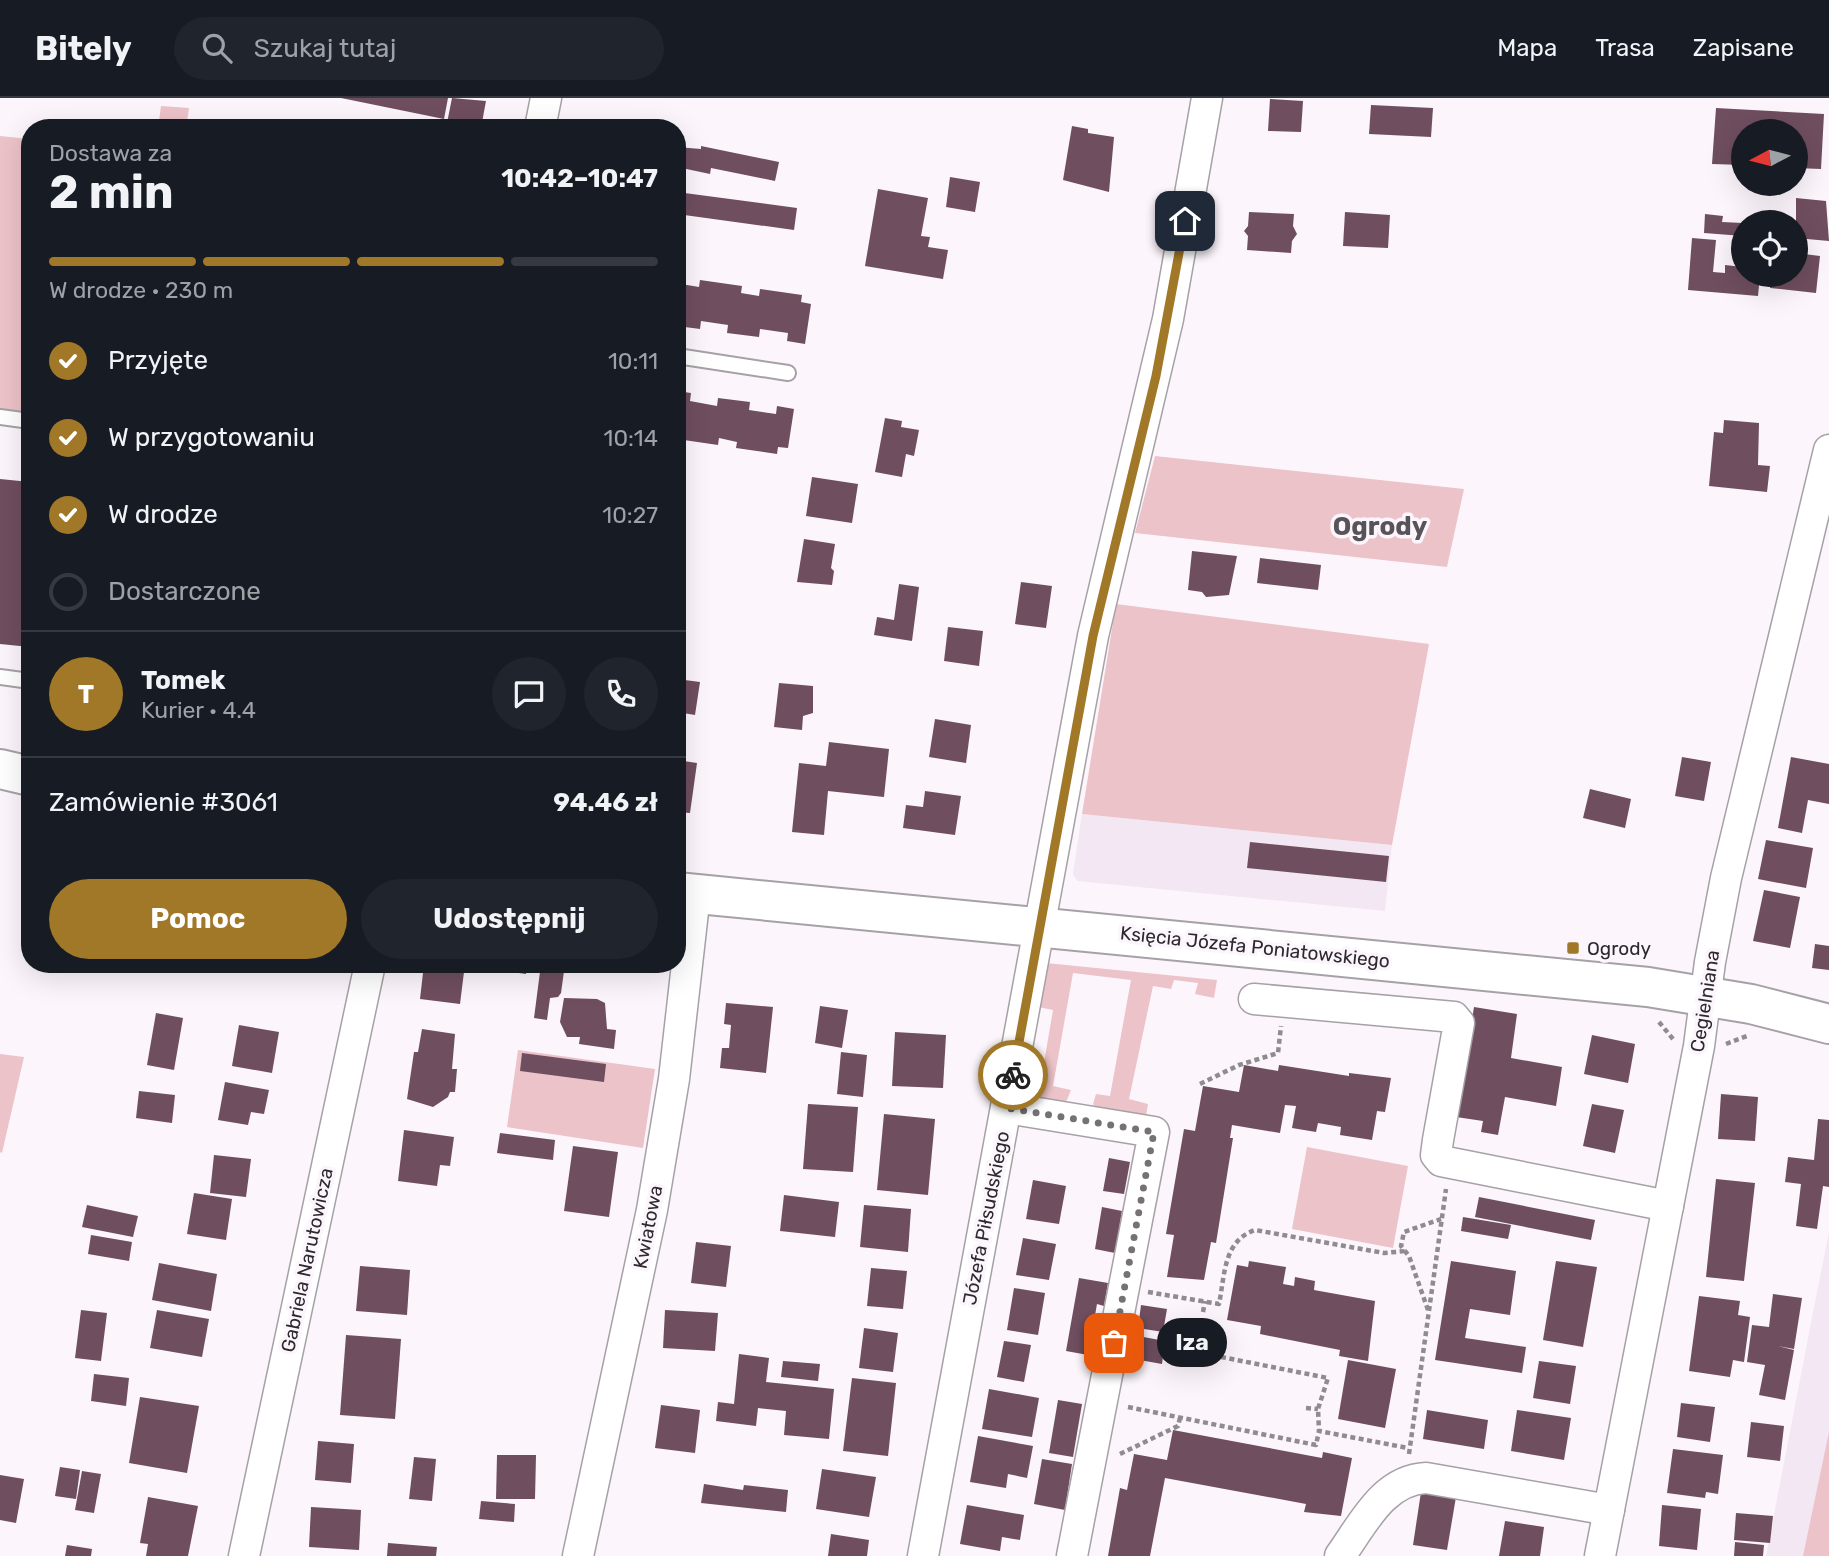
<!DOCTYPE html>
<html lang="pl">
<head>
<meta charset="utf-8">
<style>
	:root { --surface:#171b24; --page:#20242c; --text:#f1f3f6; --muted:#9ea1a6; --line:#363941; --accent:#a17827 }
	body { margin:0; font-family:Rubik,sans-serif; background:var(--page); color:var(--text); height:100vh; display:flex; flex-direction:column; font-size:26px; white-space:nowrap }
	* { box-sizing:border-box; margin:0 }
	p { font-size:23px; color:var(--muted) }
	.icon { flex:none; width:38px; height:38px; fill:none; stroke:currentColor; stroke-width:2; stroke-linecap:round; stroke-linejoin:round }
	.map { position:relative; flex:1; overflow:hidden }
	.drawer { position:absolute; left:21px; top:21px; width:665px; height:854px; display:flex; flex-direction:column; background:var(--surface); border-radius:28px; box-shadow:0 7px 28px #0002 }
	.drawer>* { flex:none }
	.needle { width:46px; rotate:263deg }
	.buttons { position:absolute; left:1731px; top:21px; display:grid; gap:14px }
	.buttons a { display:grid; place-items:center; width:77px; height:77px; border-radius:50%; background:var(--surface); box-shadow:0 7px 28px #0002; font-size:35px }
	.pin { position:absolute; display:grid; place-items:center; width:60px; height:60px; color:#fff; margin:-30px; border-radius:14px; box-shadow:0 4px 10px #0006 }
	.courier { position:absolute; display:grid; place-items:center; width:70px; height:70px; margin:-35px; border:5px solid #a17827; border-radius:50%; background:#fff; color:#222; box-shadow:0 2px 9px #0007 }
	.bubble { position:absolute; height:49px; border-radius:24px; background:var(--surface); box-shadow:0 7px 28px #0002; font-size:23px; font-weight:700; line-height:49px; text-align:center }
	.overview em { font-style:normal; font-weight:700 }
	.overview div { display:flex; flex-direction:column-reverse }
	.overview { display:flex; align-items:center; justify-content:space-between; height:119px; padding:0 28px }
	h1 { font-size:46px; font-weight:700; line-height:52px }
	.bar { display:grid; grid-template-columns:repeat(4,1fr); gap:10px 7px; align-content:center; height:84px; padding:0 28px }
	.bar i { height:9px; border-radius:5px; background:var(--line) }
	.bar .active { background:var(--accent) }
	.bar p { grid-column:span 4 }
	.line { display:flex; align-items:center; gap:18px; padding:0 28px; border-top:2px solid var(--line) }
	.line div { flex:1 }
	.round { display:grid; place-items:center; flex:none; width:74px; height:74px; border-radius:37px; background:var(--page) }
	ol { padding:0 28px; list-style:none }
	li { display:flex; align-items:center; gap:21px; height:77px }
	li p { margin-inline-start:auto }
	li .icon { padding:7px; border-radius:50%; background:var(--accent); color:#fff; stroke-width:4 }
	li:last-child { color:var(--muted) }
	li i { width:38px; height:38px; border:4px solid var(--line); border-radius:50% }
	.button { display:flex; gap:14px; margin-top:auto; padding:14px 28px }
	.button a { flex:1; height:80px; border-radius:42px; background:var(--accent); color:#fff; font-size:28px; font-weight:700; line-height:80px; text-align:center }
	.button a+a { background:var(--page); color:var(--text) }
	header { display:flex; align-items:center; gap:42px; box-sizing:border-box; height:98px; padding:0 35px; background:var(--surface); border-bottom:2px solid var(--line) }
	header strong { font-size:33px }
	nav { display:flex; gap:38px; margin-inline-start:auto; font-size:24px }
	.search { width:490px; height:63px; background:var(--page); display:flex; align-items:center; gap:18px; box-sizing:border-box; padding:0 24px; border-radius:38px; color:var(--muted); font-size:26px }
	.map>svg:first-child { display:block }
</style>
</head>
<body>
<header>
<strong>Bitely</strong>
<div class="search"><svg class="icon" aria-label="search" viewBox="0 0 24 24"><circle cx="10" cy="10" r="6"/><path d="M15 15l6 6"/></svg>Szukaj tutaj</div>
<nav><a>Mapa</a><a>Trasa</a><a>Zapisane</a></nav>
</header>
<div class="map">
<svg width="1829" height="1458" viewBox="0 0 1829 1458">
	<rect width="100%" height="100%" fill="#fcf6fc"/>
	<g fill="#f2e7f3">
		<path d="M1082,716l310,31 -7,66 -308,-30 -4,-7z"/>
		<path d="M1829,1134v324h-63l49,-254z"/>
	</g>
	<g fill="#ecc3c8">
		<path d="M161,8l28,2 -3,20h-28z"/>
		<path d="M0,38l30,3v273l-30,-3z"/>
		<path d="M1155,358l309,33 -17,78 -312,-34z"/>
		<path d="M1116,506l313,40 -37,201 -310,-31z"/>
		<path d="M1046,865l171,17 -3,18 -19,-4 3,-11 -24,-3 -3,9 -18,-3 -24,113 19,5 -2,12 -12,3 -34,-6 -7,-9 3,-10 14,2 21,-116 -58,-7 -20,113 18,4 -4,10c-14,8 -27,-1 -40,-9l-2,-14 16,3 12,-70 -15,-3z"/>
		<path d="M518,952l137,19 -12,79 -136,-21z"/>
		<path d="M0,956l24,3 -22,96 -2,-1z"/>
		<path d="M1307,1049l101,19 -15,82 -101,-19z"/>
		<path d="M1829,1334v124h-26z"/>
	</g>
	<g fill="#6f4e5f">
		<path d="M341,0h107l-4,21z"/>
		<path d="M452,0l34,3 -5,27h-35z"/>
		<path d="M1270,1l33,2 -2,31 -33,-1z"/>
		<path d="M1371,7l62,3 -2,29 -62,-3z"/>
		<path d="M1716,10l108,6 -3,55 -25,-1v-37h-53v34l-31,-1z"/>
		<path d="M1072,28l16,3v4l26,4 -5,55 -46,-12z"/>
		<path d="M701,48l78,16 -4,19 -64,-13 -1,6 -33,-7v-20l24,2z"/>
		<path d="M950,79l30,5 -5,30 -29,-5z"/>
		<path d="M878,91l50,9 -7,38 9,1 -2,10 20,3 -5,29 -78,-13z"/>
		<path d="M677,94l120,16 -3,22 -117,-16z"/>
		<path d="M1796,100l30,3 3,40 -33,-3z"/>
		<path d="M1249,114l45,2 -1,12 4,8 -5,7 -1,12 -44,-3 1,-14 -4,-5 4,-5z"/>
		<path d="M1345,114l45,3 -2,33 -45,-2z"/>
		<path d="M1705,116l18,2 -1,6 21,1v13l-39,-3z"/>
		<path d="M1692,140l24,2 -3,32 12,1v-8l18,2v8h17l-2,21 -70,-6z"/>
		<path d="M1796,155l24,3 -4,37 -46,-5 2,-13h24z"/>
		<path d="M677,179l5,1 -1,6 18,3 1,-7 42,6 -1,7 18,3 1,-7 42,6 -1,7 10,2 -6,40 -18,-3 1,-8 -28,-4 -1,8 -32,-4 1,-8 -27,-4 -1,8 -23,-3z"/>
		<path d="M677,293l14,2 -1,8 27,5 1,-8 32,4 -1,8 27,4 1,-8 17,3 -6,39 -10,-1 -1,7 -41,-6 1,-6 -18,-4 -1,7 -41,-6z"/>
		<path d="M885,320l17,3 -1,6 18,3 -5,26 -8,-2 -4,23 -27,-5z"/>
		<path d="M1724,322l35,3 -1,42 12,1 -3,26 -58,-6 5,-54 9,1z"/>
		<path d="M812,379l46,7 -6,39 -46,-7z"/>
		<path d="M0,381l30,3v38l-7,56h7v71l-30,-3z"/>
		<path d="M804,441l31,5 -4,24 3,3 -2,14 -35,-3z"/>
		<path d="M1192,453l45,5 -8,39 -23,2 -4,-5 -14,-2z"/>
		<path d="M1260,460l61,7 -3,25 -61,-7z"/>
		<path d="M1021,484l31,4 -6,42 -31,-4z"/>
		<path d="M899,486l20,3 -7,54 -38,-6 3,-18 17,3z"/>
		<path d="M948,529l35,4 -4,35 -35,-5z"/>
		<path d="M677,581l23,3 -5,33 -18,-3z"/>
		<path d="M779,585l34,3v27l-10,3 -1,14 -28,-3z"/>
		<path d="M935,621l36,6 -5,38 -37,-6z"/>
		<path d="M829,644l60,7 -5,48 -56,-6 -4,44 -32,-3 7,-69 27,3z"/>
		<path d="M1682,659l29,5 -7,39 -29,-5z"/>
		<path d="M1791,659l38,7v40l-21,-4 -6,33 -24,-5z"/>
		<path d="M677,662l20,3 -7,50 -13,-1z"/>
		<path d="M1590,691l41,10 -6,29 -42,-10z"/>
		<path d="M925,693l36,5 -6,39 -52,-7 3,-23 17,2z"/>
		<path d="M1766,742l47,8 -7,40 -48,-9z"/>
		<path d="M1250,744l139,14 -3,26 -139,-14z"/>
		<path d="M1764,792l36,7 -10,51 -37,-7z"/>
		<path d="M1815,846l14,2v24l-17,-2z"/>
		<path d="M424,866h41l-5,40 -40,-5z"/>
		<path d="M482,866h45l-1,10 -45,-6z"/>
		<path d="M541,866h24l-4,29 -3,4 -8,1 -3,22 -13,-2z"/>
		<path d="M564,900l33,1 8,4 2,26 9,1 -2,19 -35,-5 1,-7h-13l-7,-15z"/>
		<path d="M726,905l47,4 -7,66 -46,-5 2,-20h7l2,-23 -7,-1z"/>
		<path d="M820,908l28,4 -6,38 -27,-5z"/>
		<path d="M1474,909l43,7 -6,44 51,9 -6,39 -51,-9 -7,38 -17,-3 2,-11 -27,-4z"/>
		<path d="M156,915l27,5 -9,52 -27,-5z"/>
		<path d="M239,927l40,7 -7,41 -40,-7z"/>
		<path d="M422,931l33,5 -3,35h5l-2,23h-5l-2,5 -15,10 -26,-8 7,-47h4z"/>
		<path d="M895,934l51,3 -3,53 -51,-2z"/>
		<path d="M1592,937l43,9 -7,39 -44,-9z"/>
		<path d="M841,954l26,3 -4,42 -26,-3z"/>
		<path d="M522,955l84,11 -2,18 -84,-11z"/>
		<path d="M1244,967l34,6 1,-6 70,11v-3l42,5 -6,34 -8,-1 -5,29 -32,-5 1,-8 -23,-4 -2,9 -24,-4 4,-22 -11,-1 -5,28 -48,-8 -2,13h3l-17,105 -5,-1 -7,38 -37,-3 7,-42 -8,-1 18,-105 11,2 8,-45 36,6z"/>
		<path d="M225,984l44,8 -5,24 -13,-2 -3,13 -30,-5z"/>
		<path d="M139,993l36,4 -3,28 -36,-5z"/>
		<path d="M1721,996l37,3 -3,44 -37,-2z"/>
		<path d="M808,1006l50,3 -5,65 -50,-3z"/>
		<path d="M1592,1006l32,6 -9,43 -32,-7z"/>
		<path d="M884,1016l51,5 -7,76 -51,-5z"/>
		<path d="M1818,1021l11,1v67l-6,-1 -6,43 -21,-3 5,-42 -16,-2 3,-25 26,3z"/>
		<path d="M404,1032l50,7 -4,29 -10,-1 -3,21 -39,-5z"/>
		<path d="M500,1035l55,7 -2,20 -56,-7z"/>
		<path d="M573,1048l45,6 -9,65 -45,-6z"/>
		<path d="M214,1057l37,4 -5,38 -36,-4z"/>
		<path d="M1109,1060l21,4 -6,32 -21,-3z"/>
		<path d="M1716,1081l39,4 -11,98 -38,-4z"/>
		<path d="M1033,1082l33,6 -7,38 -33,-5z"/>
		<path d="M194,1095l38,6 -6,41 -39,-6z"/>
		<path d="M784,1097l55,7 -4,35 -55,-6z"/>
		<path d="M1479,1099l116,23 -4,20 -116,-23z"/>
		<path d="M87,1107l51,11 -5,21 -51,-10z"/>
		<path d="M864,1107l47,4 -3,43 -48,-5z"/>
		<path d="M1102,1109l20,4 -7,42 -20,-4z"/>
		<path d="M1463,1119l48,8 -3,14 -47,-8z"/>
		<path d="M91,1137l41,7 -3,19 -41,-7z"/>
		<path d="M1023,1140l33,6 -7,36 -33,-5z"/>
		<path d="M696,1144l35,4 -5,41 -35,-4z"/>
		<path d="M1249,1163l37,6 -3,17 11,2 1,-9 20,4 -1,9 61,11 -7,60 -29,-5 1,-6 -80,-16 1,-8 -34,-6 10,-55 11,2z"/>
		<path d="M1451,1163l65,10 -6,44 -40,-6 -5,29 61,9 -4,26 -87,-13z"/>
		<path d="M1556,1163l41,6 -14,80 -40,-7z"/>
		<path d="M159,1165l58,11 -6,37 -59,-11z"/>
		<path d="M360,1168l50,4 -3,45 -51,-4z"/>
		<path d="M871,1170l36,3 -4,38 -36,-3z"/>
		<path d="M1079,1180l29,5 -4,23 -7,-2 -9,51 -22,-4z"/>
		<path d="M1014,1190l31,5 -7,42 -31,-5z"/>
		<path d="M1773,1196l29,4 -8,51 -16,-3 16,4 -9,50 -26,-5 6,-30 -18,-3 5,-37 17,2z"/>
		<path d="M1699,1198l41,5 -2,14 12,2 -6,45 -11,-2 -3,17 -41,-6z"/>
		<path d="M1141,1207l26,4 -4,23 -25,-4z"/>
		<path d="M81,1212l26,3 -6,48 -26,-3z"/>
		<path d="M157,1212l52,9 -7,38 -52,-9z"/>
		<path d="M665,1212l53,3 -3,38 -52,-3z"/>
		<path d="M864,1230l34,5 -5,39 -34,-4z"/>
		<path d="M346,1237l55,4 -6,80 -55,-4z"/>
		<path d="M1138,1238l27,5 -3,23 -28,-5z"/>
		<path d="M1004,1243l27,4 -7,37 -27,-5z"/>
		<path d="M739,1256l30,4 -3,24 68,7 -5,50 -45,-4 2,-24 -28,-3 -2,18 -40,-5 2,-19 16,2z"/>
		<path d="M1348,1262l48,9 -11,59 -47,-9z"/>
		<path d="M783,1263l37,3 -2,17 -37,-4z"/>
		<path d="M1539,1263l37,5 -6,38 -37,-6z"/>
		<path d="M94,1276l35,4 -3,28 -35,-5z"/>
		<path d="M852,1280l44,5 -8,73 -45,-5z"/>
		<path d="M989,1291l50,9 -7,39 -50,-8z"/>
		<path d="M140,1299l59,9 -12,67 -58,-10z"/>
		<path d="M1058,1302l24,4 -9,53 -24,-4z"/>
		<path d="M1681,1305l34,4 -5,35 -33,-5z"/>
		<path d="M661,1307l39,5 -5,43 -40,-5z"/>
		<path d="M1427,1312l61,10 -4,29 -61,-10z"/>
		<path d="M1517,1312l54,8 -7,42 -53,-9z"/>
		<path d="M1751,1324l33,4 -4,35 -33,-4z"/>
		<path d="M1173,1332l149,28 1,-6 29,6 -11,58 -37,-4 2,-8 -141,-26 -15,78h-42l12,-68 7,2 7,-36 33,6z"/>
		<path d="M978,1338l55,10 -6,32 -19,-4 -2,14 -36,-6z"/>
		<path d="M318,1343l36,3 -3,39 -36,-3z"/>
		<path d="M1673,1351l50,6 -5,39 -12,-2 -1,6 -38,-5z"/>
		<path d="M497,1357h39l-1,44h-39z"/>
		<path d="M414,1359l22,2 -4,42 -23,-2z"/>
		<path d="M1042,1361l30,5 -7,46 -31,-6z"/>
		<path d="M60,1369l20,3 -4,29 -21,-3z"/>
		<path d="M822,1371l54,8 -7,40 -53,-8z"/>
		<path d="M82,1373l19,3 -7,39 -19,-3z"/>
		<path d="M0,1377l24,4 -8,44 -16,-3z"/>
		<path d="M704,1386l39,6 1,-5 44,5 -2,22 -85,-9z"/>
		<path d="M1421,1394l35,5 -9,53 -34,-5z"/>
		<path d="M148,1399l50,9 -10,50h-42l2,-12 -8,-1z"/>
		<path d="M481,1403l34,3 -1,18 -35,-3z"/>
		<path d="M967,1407l57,10 -4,25 -18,-3 -2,14 -40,-7z"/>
		<path d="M1662,1407l39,4 -4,41 -38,-4z"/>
		<path d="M311,1409l50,3 -2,40 -50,-3z"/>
		<path d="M1736,1415l37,3 -3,27 -36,-3z"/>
		<path d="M1505,1423l39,6 -4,29h-41z"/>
		<path d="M831,1436l38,6 -2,16h-39z"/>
		<path d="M1735,1444l29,3 -1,11h-29z"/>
		<path d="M388,1445l49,4 -1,9h-49z"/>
		<path d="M67,1447l25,4 -1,7h-26z"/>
	</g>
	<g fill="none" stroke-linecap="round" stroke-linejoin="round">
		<defs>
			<g id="lane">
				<path d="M677,258l111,17"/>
				<path d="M0,319l30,4"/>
				<path d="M0,579l30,4"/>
			</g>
			<g id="street">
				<path d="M540,30l6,-30"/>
				<path d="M1254,901l200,18 5,6 -21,117 -2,15 5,6 227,45"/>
				<path d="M1007,1010l147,24 -82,424"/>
				<path d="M244,1458l126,-592"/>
				<path d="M578,1458l74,-346 22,-131 21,-185"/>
				<path d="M923,1458l170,-920 75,-317 39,-221"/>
				<path d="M1340,1458c23,-32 43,-76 86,-78l183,32"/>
				<path d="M1600,1458l99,-510 11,-84 16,-84 103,-428"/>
			</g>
			<g id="secondary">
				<path d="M0,671l30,7"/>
				<path d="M677,794l971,95 103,17 78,20"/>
			</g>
		</defs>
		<use href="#lane" stroke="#a6a1a6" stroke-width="18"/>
		<use href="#street" stroke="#a6a1a6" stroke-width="33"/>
		<use href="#secondary" stroke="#a6a1a6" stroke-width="42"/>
		<g stroke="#8f8b8f" stroke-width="4.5" stroke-dasharray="5 3.5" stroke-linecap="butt">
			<path d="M1659,924l14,17"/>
			<path d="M1726,946l21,-8"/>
			<path d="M1200,986l39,-19 39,-12 3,-27"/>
			<path d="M1148,1194l71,12c6,-29 4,-63 36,-74l129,23 22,-2"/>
			<path d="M1428,1212l-19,-54 -8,-10 3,-14 37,-13"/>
			<path d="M1203,1214l2,-11"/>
			<path d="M1196,1254l132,26 -10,31 1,22"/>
			<path d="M1128,1309l188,38 3,-14 89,17"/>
			<path d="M1306,1310l12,1"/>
			<path d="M1120,1356l58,-28 2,-8"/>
			<path d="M1409,1356l37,-265"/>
		</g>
		<use href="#lane" stroke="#fff" stroke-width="14"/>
		<use href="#street" stroke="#fff" stroke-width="30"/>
		<use href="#secondary" stroke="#fff" stroke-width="38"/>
	</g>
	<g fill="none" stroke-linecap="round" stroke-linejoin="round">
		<path stroke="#757175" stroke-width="7" stroke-dasharray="0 12.6" d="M1013,977l-6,33 147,24 -40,211"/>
		<path stroke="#a17827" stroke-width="9" d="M1013,977l80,-439 63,-260 29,-155"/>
	</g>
	<rect fill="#a17827" stroke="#fcf6fc" stroke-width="2.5" x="1566" y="843" width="14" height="14" rx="3.5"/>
	<g text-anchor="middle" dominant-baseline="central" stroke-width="7" stroke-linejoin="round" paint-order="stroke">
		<g font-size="19" fill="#2c2a2c" stroke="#fcf6fc">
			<text transform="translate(1255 849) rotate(6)">Księcia Józefa Poniatowskiego</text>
			<text transform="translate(1705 903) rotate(-81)">Cegielniana</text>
			<text transform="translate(986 1120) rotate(-79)">Józefa Piłsudskiego</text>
			<text transform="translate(648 1129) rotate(-79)">Kwiatowa</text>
			<text transform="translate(307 1162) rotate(-78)">Gabriela Narutowicza</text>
		</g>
		<g font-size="19" fill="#2c2a2c" stroke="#fcf6fc" text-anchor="start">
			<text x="1587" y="850">Ogrody</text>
		</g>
		<g font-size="26" font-weight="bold" fill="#585358" stroke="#fcf6fc">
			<text x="1380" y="428">Ogrody</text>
		</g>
	</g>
</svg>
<div class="buttons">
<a><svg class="needle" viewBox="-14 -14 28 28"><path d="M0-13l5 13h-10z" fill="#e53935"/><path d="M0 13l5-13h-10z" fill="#9ea1a6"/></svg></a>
<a><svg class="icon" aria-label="locate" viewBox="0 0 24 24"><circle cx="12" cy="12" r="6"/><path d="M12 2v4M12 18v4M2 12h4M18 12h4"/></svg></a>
</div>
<div class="pin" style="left:1114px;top:1245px;background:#ea580c"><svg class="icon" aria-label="bag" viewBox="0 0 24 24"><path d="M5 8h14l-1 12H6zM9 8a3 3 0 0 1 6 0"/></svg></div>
<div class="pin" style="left:1185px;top:123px;background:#1f2937"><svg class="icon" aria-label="home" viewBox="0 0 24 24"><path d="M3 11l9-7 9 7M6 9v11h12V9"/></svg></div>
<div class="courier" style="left:1013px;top:977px"><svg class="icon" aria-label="bike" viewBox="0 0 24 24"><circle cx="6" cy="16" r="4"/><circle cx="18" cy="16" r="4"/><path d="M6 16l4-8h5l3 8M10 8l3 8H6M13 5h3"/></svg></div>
<div class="bubble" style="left:1157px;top:1220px;width:70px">Iza</div>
<section class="drawer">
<div class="overview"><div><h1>2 min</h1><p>Dostawa za</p></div><em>10:42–10:47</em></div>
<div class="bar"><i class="active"></i><i class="active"></i><i class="active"></i><i></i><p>W drodze · 230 m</p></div>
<ol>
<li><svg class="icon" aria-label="check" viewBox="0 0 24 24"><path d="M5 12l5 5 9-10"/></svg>Przyjęte<p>10:11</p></li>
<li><svg class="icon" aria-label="check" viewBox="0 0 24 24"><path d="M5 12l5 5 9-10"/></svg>W przygotowaniu<p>10:14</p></li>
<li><svg class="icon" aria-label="check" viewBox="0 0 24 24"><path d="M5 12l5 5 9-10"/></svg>W drodze<p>10:27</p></li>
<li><i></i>Dostarczone</li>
</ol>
<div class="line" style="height:126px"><b class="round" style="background:var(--accent);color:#fff">T</b><div><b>Tomek</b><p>Kurier · 4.4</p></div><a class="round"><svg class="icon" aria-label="chat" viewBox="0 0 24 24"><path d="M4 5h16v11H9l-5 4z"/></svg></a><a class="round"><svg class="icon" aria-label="phone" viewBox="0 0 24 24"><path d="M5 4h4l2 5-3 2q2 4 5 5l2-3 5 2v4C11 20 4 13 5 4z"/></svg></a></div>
<div class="line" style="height:91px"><div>Zamówienie #3061</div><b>94.46 zł</b></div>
<div class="button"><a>Pomoc</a><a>Udostępnij</a></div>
</section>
</div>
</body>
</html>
